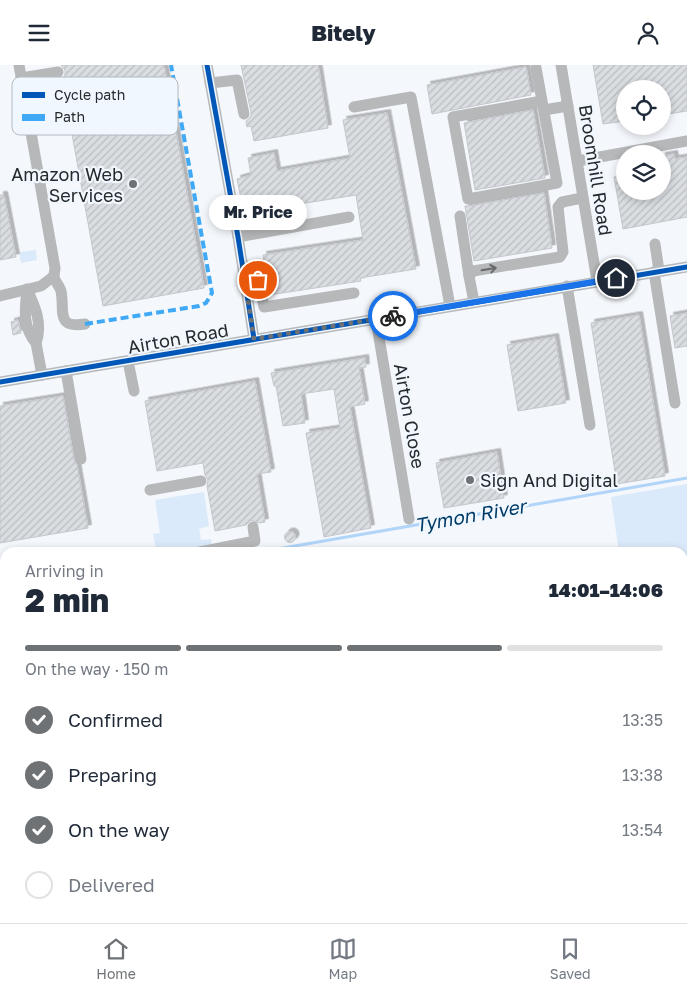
<!DOCTYPE html>
<html lang="en">
<head>
<meta charset="utf-8">
<style>
	:root { --surface:#fff; --page:#f2f2f3; --text:#1f2937; --muted:#747a83; --line:#e0e1e3; --accent:#6e7275 }
	body { margin:0; font-family:"Golos Text",sans-serif; background:var(--page); color:var(--text); height:100vh; display:flex; flex-direction:column; font-size:19px; white-space:nowrap }
	* { box-sizing:border-box; margin:0 }
	p { font-size:16px; color:var(--muted) }
	.icon { flex:none; width:28px; height:28px; fill:none; stroke:currentColor; stroke-width:2; stroke-linecap:round; stroke-linejoin:round }
	.map { position:relative; flex:1; overflow:hidden }
	.side { position:absolute; left:0px; top:482px; width:688px; height:376px; display:flex; flex-direction:column; background:var(--surface); border-radius:15px 15px 0 0; box-shadow:0 2px 8px #0003 }
	.side>* { flex:none }
	.tools { position:absolute; left:616px; top:15px; display:grid; gap:10px }
	.tools a { display:grid; place-items:center; width:55px; height:55px; border-radius:50%; background:var(--surface); box-shadow:0 2px 8px #0003; font-size:25px }
	.pin { position:absolute; display:grid; place-items:center; width:42px; height:42px; color:#fff; margin:-21px; border:2px solid #fff; border-radius:50%; box-shadow:0 1px 5px #0007 }
	.courier { position:absolute; display:grid; place-items:center; width:50px; height:50px; margin:-25px; border:4px solid #1a73e8; border-radius:50%; background:#fff; color:#222; box-shadow:0 1px 6px #0007 }
	.bubble { position:absolute; height:35px; border-radius:18px; background:var(--surface); box-shadow:0 2px 8px #0003; font-size:16px; font-weight:800; line-height:35px; text-align:center }
	.headline em { font-style:normal; font-weight:800 }
	.headline div { display:flex; flex-direction:column-reverse }
	.headline { display:flex; align-items:center; justify-content:space-between; height:85px; padding:0 25px }
	h1 { font-size:32px; font-weight:800; line-height:38px }
	.bar { display:grid; grid-template-columns:repeat(4,1fr); gap:8px 5px; align-content:center; height:60px; padding:0 25px }
	.bar i { height:6px; border-radius:4px; background:var(--line) }
	.bar .on { background:var(--accent) }
	.bar p { grid-column:span 4 }
	ol { padding:0 25px; list-style:none }
	li { display:flex; align-items:center; gap:15px; height:55px }
	li p { margin-inline-start:auto }
	li .icon { padding:5px; border-radius:50%; background:var(--accent); color:#fff; stroke-width:4 }
	li:last-child { color:var(--muted) }
	li i { width:28px; height:28px; border:2px solid var(--line); border-radius:50% }
	header { display:flex; justify-content:space-between; align-items:center; height:65px; padding:0 25px; background:var(--surface); font-size:22px; font-weight:800 }
	.dock { display:flex; justify-content:space-around; align-items:center; height:70px; border-top:1px solid var(--line); background:var(--surface); font-size:14px; color:var(--muted) }
	.dock a { display:grid; justify-items:center; gap:2px }
	.dock .on { color:var(--accent) }
	.map>svg:first-child { display:block }
</style>
</head>
<body>
<header><svg class="icon" aria-label="menu" viewBox="0 0 24 24"><path d="M4 6h16M4 12h16M4 18h16"/></svg>Bitely<svg class="icon" aria-label="person" viewBox="0 0 24 24"><circle cx="12" cy="8" r="4"/><path d="M4 21q1-7 8-7t8 7"/></svg></header>
<div class="map">
<svg width="687" height="858" viewBox="0 0 687 858">
	<defs>
		<pattern id="building-hatch" width="6" height="6" patternUnits="userSpaceOnUse" patternTransform="scale(1.25)"><rect width="6" height="6" fill="#dadde1"/><path d="M-1 1l2-2M0 6l6-6M5 7l2-2" fill="none" stroke="#bbbec1"/></pattern>
		<filter id="shadow"><feDropShadow dx="3.5" dy="-3.5" stdDeviation="0" flood-color="#0004"/></filter>
	</defs>
	<rect width="100%" height="100%" fill="#f4f7fb"/>
	<g fill="#dbeafa">
		<path d="M36,185l1,10 -16,3 -2,-11z"/>
		<path d="M687,419v109l-4,1 -1,-41 -63,-1 -8,-55z"/>
		<path d="M204,427l5,34 -10,3 2,11 10,-1 1,7 -42,6h-11l-3,-4 -3,-14 7,-1 -5,-33z"/>
		<path d="M687,626v120l-4,1 -1,-120z"/>
		<path d="M683,774h4v70h-3l-2,-10z"/>
		<path d="M14,854h167l-1,4h-165z"/>
		<path d="M203,854h59l-1,4h-58z"/>
		<path d="M350,854h59l-3,4h-56z"/>
	</g>
	<g fill="none" stroke-linecap="round" stroke-linejoin="round">
		<path stroke="#b1d5f8" stroke-width="3" d="M254,488l433,-75"/>
	</g>
	<g fill="url(#building-hatch)" stroke="#c4c7cb" filter="url(#shadow)">
		<path d="M61,0h103l40,223 -101,18 -35,-194 1,-7 -3,-4 -4,-23 3,-3v-5z"/>
		<path d="M241,0h77l10,63 -74,13 -3,-15 -4,1 -1,-6 5,-4v-5z"/>
		<path d="M593,0h94v46l-25,4v-26h-37v32l-22,3z"/>
		<path d="M526,2l5,28 -99,19 -5,-29z"/>
		<path d="M533,45l12,68 -70,12 -11,-67z"/>
		<path d="M387,48l29,156 -56,9 1,3 -92,14 -6,-40 100,-15 -7,-45 -112,18 -7,-34 14,-4 -3,-17 26,-5 3,18 73,-13 -7,-38z"/>
		<path d="M674,89l1,5 12,-2v60l-64,12 -9,-52 11,-2v16h37v-35z"/>
		<path d="M544,128l8,55 -78,13 -9,-55h4z"/>
		<path d="M0,130h4l12,62 -16,3z"/>
		<path d="M687,248v33l-12,2 -5,-32z"/>
		<path d="M639,250l26,161 -48,8 -26,-161z"/>
		<path d="M18,255l3,13 -8,2 -2,-13z"/>
		<path d="M555,272l11,66 -48,8 -11,-66z"/>
		<path d="M365,293l1,9 -7,1 6,36 -15,3 21,121 -47,9 -18,-104 34,-5 -6,-39 -33,5 4,29 -22,3 -7,-40h-2l-3,-13z"/>
		<path d="M255,316l16,91 -14,2 8,48 -6,1 -8,-3 -5,5 -31,6 -8,-45 1,-6 -3,-5 -2,-12 -46,8 -12,-70z"/>
		<path d="M63,331l11,64 3,5 11,63 -88,15v-137z"/>
		<path d="M497,387l7,46 -60,10 -8,-45z"/>
		<circle cx="290" cy="472" r="5.5"/>
	</g>
	<g fill="none" stroke-linecap="round" stroke-linejoin="round">
		<g stroke="#b6b8ba" stroke-width="11">
			<path d="M19,0l36,203c0,3 -1,5 -1,8 0,5 6,10 7,15 4,19 -6,38 24,33"/>
			<path d="M207,0l31,172 16,102"/>
			<path d="M561,0l36,216"/>
			<path d="M536,3l21,115 -89,16 -15,-82 89,-16"/>
			<path d="M21,13l37,-6"/>
			<path d="M210,18l27,-3 7,34"/>
			<path d="M354,42l57,-10 39,209"/>
			<path d="M544,45l24,-4"/>
			<path d="M27,48l35,-6"/>
			<path d="M578,96l109,-20"/>
			<path d="M460,151l9,60"/>
			<path d="M238,172l111,-20"/>
			<path d="M655,179l4,27"/>
			<path d="M243,202l13,-1 8,41 90,-14"/>
			<path d="M654,207l21,131"/>
			<path d="M567,221l23,139"/>
			<path d="M27,224c8,17 16,35 9,54 -14,-16 -11,-35 -9,-54z"/>
			<path d="M0,231l41,-10 13,-10"/>
			<path d="M474,237l-5,-26 4,-5 87,-14 3,-5 -5,-45 4,-5 20,-4"/>
			<path d="M376,254l33,200"/>
			<path d="M36,278l6,32"/>
			<path d="M128,296l6,30"/>
			<path d="M66,306l15,88"/>
			<path d="M0,317l687,-115"/>
			<path d="M150,425l51,-9"/>
			<path d="M195,488l60,-12 -2,-14"/>
			<path d="M0,536l5,-1"/>
			<path d="M0,594l5,-1"/>
			<path d="M0,615l5,-1"/>
			<path d="M0,741h5"/>
			<path d="M682,761l5,-1"/>
			<path d="M192,858l1,-4"/>
			<path d="M280,858v-4"/>
		</g>
		<path stroke="#3fa9f5" stroke-width="4" stroke-dasharray="8 4" stroke-linecap="butt" d="M85,259l114,-18 7,-3 6,-10 -41,-228"/>
		<defs>
			<g id="cycleway">
				<path d="M207,0l31,172 16,102"/>
				<path d="M0,317l687,-115"/>
			</g>
		</defs>
		<use href="#cycleway" stroke="#f1f7fe" stroke-width="8"/>
		<use href="#cycleway" stroke="#0057b8" stroke-width="5"/>
	</g>
	<defs><path id="oneway-shaft" d="M-6 0H5M1.5-3L5.5 0L1.5 3" fill="none" stroke-width="1.6" stroke-linecap="round" stroke-linejoin="round" transform="scale(1.25)"/></defs>
	<use stroke="#676a6c" href="#oneway-shaft" transform="translate(489 204) rotate(-9)"/>
	<g fill="none" stroke-linecap="round" stroke-linejoin="round">
		<path stroke="#6e7275" stroke-width="5" stroke-dasharray="0 9" d="M258,215l-2,-14 -13,1 11,72 139,-23"/>
		<path stroke="#1a73e8" stroke-width="6" d="M393,251l223,-38"/>
	</g>
	<g fill="#6e7275" stroke="#f1f7fe" stroke-width="2">
		<circle cx="133" cy="119" r="5"/>
		<circle cx="470" cy="415" r="5"/>
	</g>
	<g text-anchor="middle" dominant-baseline="central" stroke-width="4.5" stroke-linejoin="round" paint-order="stroke">
		<g font-size="18" fill="#262a2d" stroke="#f1f7fe">
			<text transform="translate(596 105) rotate(81)">Broomhill Road</text>
			<text transform="translate(178 273) rotate(-10)">Airton Road</text>
			<text transform="translate(410 351) rotate(80)">Airton Close</text>
		</g>
		<g font-size="18" fill="#262a2d" stroke="#f1f7fe" text-anchor="end">
			<text x="123" y="109">Amazon Web<tspan x="123" dy="21">Services</tspan></text>
			<text x="480" y="415" text-anchor="start">Sign And Digital</text>
		</g>
		<g font-size="19" font-style="italic" fill="#003a66" stroke="#f1f7fe">
			<text transform="translate(470 450) rotate(-10)">Tymon River</text>
		</g>
	</g>
	<rect x="12" y="12" width="166" height="58" rx="8" fill="#f1f7fe" stroke="#b4babf" stroke-width="1"/>
	<rect x="22" y="27" width="23" height="6" fill="#0057b8"/>
	<rect x="22" y="49" width="23" height="7" fill="#3fa9f5"/>
	<g font-size="14" fill="#262a2d">
		<text x="54" y="35">Cycle path</text>
		<text x="54" y="57">Path</text>
	</g>
</svg>
<div class="tools">
<a><svg class="icon" aria-label="locate" viewBox="0 0 24 24"><circle cx="12" cy="12" r="6"/><path d="M12 2v4M12 18v4M2 12h4M18 12h4"/></svg></a>
<a><svg class="icon" aria-label="layers" viewBox="0 0 24 24"><path d="M12 4l9 5-9 5-9-5zM3 14l9 5 9-5"/></svg></a>
</div>
<div class="pin" style="left:258px;top:215px;background:#ea580c"><svg class="icon" aria-label="bag" viewBox="0 0 24 24"><path d="M5 8h14l-1 12H6zM9 8a3 3 0 0 1 6 0"/></svg></div>
<div class="pin" style="left:616px;top:213px;background:#1f2937"><svg class="icon" aria-label="home" viewBox="0 0 24 24"><path d="M3 11l9-7 9 7M6 9v11h12V9"/></svg></div>
<div class="courier" style="left:393px;top:251px"><svg class="icon" aria-label="bike" viewBox="0 0 24 24"><circle cx="6" cy="16" r="4"/><circle cx="18" cy="16" r="4"/><path d="M6 16l4-8h5l3 8M10 8l3 8H6M13 5h3"/></svg></div>
<div class="bubble" style="left:209px;top:130px;width:98px">Mr. Price</div>
<section class="side">
<div class="headline"><div><h1>2 min</h1><p>Arriving in</p></div><em>14:01–14:06</em></div>
<div class="bar"><i class="on"></i><i class="on"></i><i class="on"></i><i></i><p>On the way · 150 m</p></div>
<ol>
<li><svg class="icon" aria-label="check" viewBox="0 0 24 24"><path d="M5 12l5 5 9-10"/></svg>Confirmed<p>13:35</p></li>
<li><svg class="icon" aria-label="check" viewBox="0 0 24 24"><path d="M5 12l5 5 9-10"/></svg>Preparing<p>13:38</p></li>
<li><svg class="icon" aria-label="check" viewBox="0 0 24 24"><path d="M5 12l5 5 9-10"/></svg>On the way<p>13:54</p></li>
<li><i></i>Delivered</li>
</ol>
</section>
</div>
<nav class="dock">
<a class="on"><svg class="icon" aria-label="home" viewBox="0 0 24 24"><path d="M3 11l9-7 9 7M6 9v11h12V9"/></svg>Home</a>
<a><svg class="icon" aria-label="map" viewBox="0 0 24 24"><path d="M3 6l6-2 6 2 6-2v14l-6 2-6-2-6 2zM9 4v14M15 6v14"/></svg>Map</a>
<a><svg class="icon" aria-label="saved" viewBox="0 0 24 24"><path d="M7 4h10v16l-5-4-5 4z"/></svg>Saved</a>
</nav>
</body>
</html>
